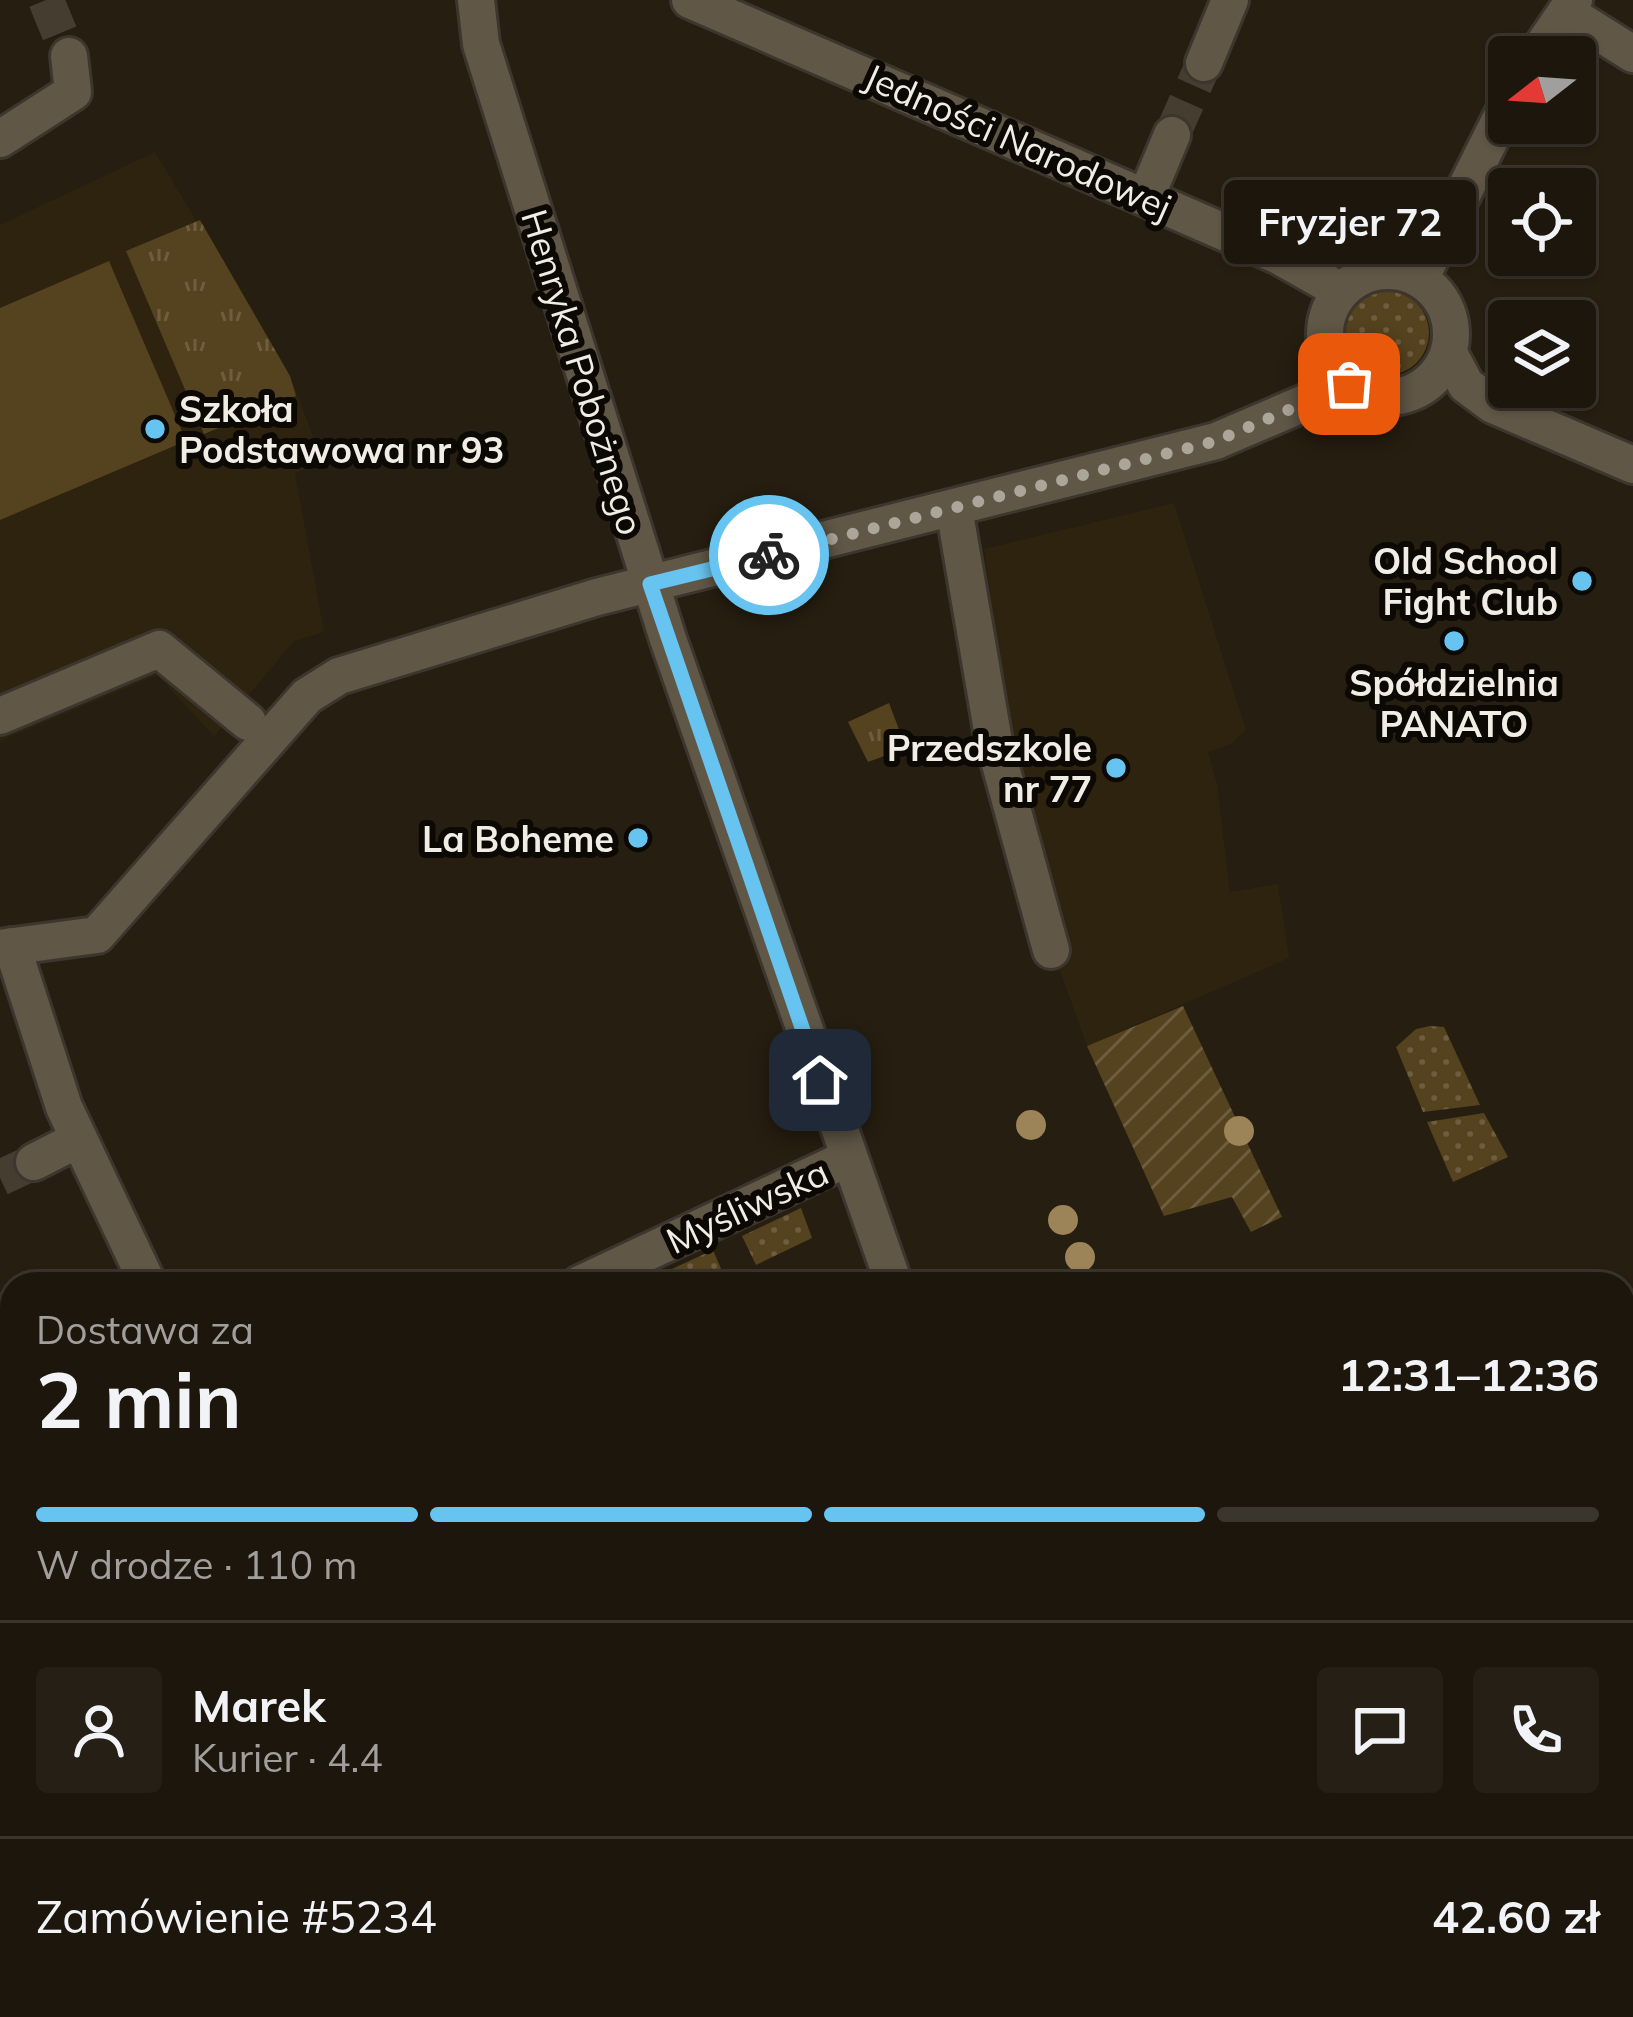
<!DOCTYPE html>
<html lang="pl">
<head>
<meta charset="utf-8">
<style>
	:root { --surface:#1c160c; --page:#251f15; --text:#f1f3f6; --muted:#a09f9d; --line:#3a352d; --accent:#67c4f0 }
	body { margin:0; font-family:Mulish,sans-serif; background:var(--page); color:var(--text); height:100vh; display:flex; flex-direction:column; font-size:45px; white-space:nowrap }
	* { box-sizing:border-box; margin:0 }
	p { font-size:39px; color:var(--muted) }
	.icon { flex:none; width:66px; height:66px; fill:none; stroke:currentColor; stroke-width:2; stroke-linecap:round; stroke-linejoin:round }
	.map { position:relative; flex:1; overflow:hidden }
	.sheet { position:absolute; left:0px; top:1272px; width:1635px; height:747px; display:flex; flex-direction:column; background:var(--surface); border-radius:36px 36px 0 0; box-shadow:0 3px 9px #0004,0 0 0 3px var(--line) }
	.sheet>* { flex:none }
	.needle { width:78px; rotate:253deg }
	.buttons { position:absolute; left:1488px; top:36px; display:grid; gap:24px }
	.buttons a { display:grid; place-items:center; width:108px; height:108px; border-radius:12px; background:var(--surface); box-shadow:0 3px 9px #0004,0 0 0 3px var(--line); font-size:60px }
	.pin { position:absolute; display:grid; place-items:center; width:102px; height:102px; color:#fff; margin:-51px; border-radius:24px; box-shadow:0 6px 18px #0006 }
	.courier { position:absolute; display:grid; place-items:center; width:120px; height:120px; margin:-60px; border:9px solid #67c4f0; border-radius:50%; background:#fff; color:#222; box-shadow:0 3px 15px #0007 }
	.bubble { position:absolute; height:84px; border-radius:12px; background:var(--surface); box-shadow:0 3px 9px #0004,0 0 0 3px var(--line); font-size:39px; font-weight:700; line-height:84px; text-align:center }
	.summary em { font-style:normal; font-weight:700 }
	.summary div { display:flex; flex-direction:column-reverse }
	.summary { display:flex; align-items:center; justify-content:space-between; height:204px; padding:0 36px }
	h1 { font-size:78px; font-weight:700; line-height:90px }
	.bar { display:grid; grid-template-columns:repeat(4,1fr); gap:18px 12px; align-content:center; height:144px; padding:0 36px }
	.bar i { height:15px; border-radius:9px; background:var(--line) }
	.bar .current { background:var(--accent) }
	.bar p { grid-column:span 4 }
	.line { display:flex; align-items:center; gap:30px; padding:0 36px; border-top:3px solid var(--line) }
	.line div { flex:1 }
	.round { display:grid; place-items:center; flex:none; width:126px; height:126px; border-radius:12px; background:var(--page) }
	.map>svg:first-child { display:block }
</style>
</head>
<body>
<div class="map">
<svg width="1633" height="2017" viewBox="0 0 1633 2017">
	<defs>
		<pattern id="grass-dots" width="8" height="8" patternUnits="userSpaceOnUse" patternTransform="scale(3)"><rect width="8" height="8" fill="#55421f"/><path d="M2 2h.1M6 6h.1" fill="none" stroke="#6e5e3f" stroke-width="1.8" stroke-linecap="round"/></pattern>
		<pattern id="park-tufts" width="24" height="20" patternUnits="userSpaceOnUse" patternTransform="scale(3)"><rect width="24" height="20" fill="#55421f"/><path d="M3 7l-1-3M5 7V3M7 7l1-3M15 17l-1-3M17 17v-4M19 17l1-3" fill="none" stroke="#6e5e3f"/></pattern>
		<pattern id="garden-furrows" width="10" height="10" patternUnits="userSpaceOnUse" patternTransform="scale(3)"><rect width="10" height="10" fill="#55421f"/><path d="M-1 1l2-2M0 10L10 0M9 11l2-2" fill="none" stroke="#6e5e3f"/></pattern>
	</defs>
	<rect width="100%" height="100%" fill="#261e10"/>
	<g fill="#2e230f">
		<path d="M155,152l135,224 33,86 -28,11 29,159 -30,9 -80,95 -57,-61 -157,66v-516z"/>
		<path d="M1174,503l72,227 -15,14 -23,8 9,32 13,108 48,-8 11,74 -202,88 -33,-92 17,-9 -63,-218 -24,-178z"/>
		<path d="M12,1602v104l-12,5v-103z"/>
		<path d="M553,2007h594l5,10h-595z"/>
	</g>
	<g fill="url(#grass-dots)">
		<circle cx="1387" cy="333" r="42"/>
		<path d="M1430,1026l14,1 36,78 -57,7 -27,-65 20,-18z"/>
		<path d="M1484,1113l24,44 -55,25 -26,-60z"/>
		<path d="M801,1208l11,30 -56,27 -14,-29z"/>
		<path d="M713,1250l12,28 -12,6 -65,-4z"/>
	</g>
	<g fill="url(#park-tufts)">
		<path d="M200,220l90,156 6,20 -92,38 -78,-183z"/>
		<path d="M889,703l17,45 -38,14 -20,-40z"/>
		<path d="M1633,1405v508l-10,5v-508z"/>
		<path d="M1256,2007h180l-21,10 -29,-5 -4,5h-121z"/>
	</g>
	<path fill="url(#garden-furrows)" d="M1183,1006l99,211 -31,15 -19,-35 -68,19 -77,-170z"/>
	<g fill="#55421f">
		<path d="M109,261l77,180 -186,79v-212z"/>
		<path d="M747,2007h170l2,3 -15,7h-153z"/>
	</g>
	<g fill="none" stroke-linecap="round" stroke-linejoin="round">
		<g stroke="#453d30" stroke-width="36" stroke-dasharray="36 18" stroke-linecap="butt">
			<path d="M46,0l23,56"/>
			<path d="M1172,135l32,-72"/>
			<path d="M0,1178l34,-16"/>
		</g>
		<defs>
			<g id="minor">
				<path d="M476,0l5,44 187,595 226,645"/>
				<path d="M690,0l589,256 62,35"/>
				<path d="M1566,12l67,42"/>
				<path d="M1535,57l39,-57"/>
				<path d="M1204,63l26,-63"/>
				<path d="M0,139l73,-47 -4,-36"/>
				<path d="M1146,197l26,-62"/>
				<circle cx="1388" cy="334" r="63"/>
				<path d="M1420,279l89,-177"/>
				<path d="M1449,353l17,32 27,20 140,60"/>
				<path d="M954,508l40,234 57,208"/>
				<path d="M0,716l159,-67 89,73"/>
				<path d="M12,946l52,161 84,177"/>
				<path d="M0,948l97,-13 210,-239 32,-20 258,-79 619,-156 133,-57"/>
				<path d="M34,1162l45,-23"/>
				<path d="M580,1284l268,-126"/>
				<path d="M1623,1351l10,-4"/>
				<path d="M0,1855l12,-6"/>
				<path d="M1623,1985l10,-4"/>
				<path d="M497,2007l5,10"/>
				<path d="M1204,2007l5,10"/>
				<path d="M183,2017l22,-10"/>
				<path d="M1554,2017l22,-10"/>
			</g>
		</defs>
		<use href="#minor" stroke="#3c362e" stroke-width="42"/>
		<use href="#minor" stroke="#605747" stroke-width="36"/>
	</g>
	<g fill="#9c8358">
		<circle cx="1031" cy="1125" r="15"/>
		<circle cx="1239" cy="1131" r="15"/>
		<circle cx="1063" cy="1220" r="15"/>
		<circle cx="1080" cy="1257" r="15"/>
	</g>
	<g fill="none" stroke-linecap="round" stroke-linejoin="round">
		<path stroke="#aba59a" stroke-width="12" stroke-dasharray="0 21.6" d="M769,555l447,-114 133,-57"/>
		<path stroke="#67c4f0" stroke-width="15" d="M769,555l-119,29 170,496"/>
	</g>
	<g fill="#67c4f0" stroke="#0c0904" stroke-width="4.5">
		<circle cx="155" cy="429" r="12"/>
		<circle cx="1582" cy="581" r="12"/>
		<circle cx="1454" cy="641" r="12"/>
		<circle cx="1116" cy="768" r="12"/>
		<circle cx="638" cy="838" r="12"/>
	</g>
	<g text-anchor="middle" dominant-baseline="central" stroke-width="12" stroke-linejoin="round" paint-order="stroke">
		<g font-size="36" fill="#f2ede4" stroke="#0c0904">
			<text transform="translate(1018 141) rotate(24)">Jedności Narodowej</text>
			<text transform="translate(583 372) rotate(73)">Henryka Pobożnego</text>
			<text transform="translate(747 1206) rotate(-25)">Myśliwska</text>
		</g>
		<g font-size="36" font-weight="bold" fill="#f2ede4" stroke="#0c0904" text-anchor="end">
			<text x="179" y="408" text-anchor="start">Szkoła<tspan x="179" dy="41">Podstawowa nr 93</tspan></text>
			<text x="1558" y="560">Old School<tspan x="1558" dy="41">Fight Club</tspan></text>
			<text x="1454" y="682" text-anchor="middle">Spółdzielnia<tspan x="1454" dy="41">PANATO</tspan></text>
			<text x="1092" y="747">Przedszkole<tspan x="1092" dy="41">nr 77</tspan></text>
			<text x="614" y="838">La Boheme</text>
		</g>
	</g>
</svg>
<div class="buttons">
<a><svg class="needle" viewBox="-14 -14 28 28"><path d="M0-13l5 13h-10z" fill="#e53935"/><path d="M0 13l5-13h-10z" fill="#a09f9d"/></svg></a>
<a><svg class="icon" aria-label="locate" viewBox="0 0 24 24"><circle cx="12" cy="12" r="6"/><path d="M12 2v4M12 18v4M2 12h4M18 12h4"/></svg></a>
<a><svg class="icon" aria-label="layers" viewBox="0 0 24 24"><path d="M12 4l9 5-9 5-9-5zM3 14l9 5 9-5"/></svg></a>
</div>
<div class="pin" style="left:1349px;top:384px;background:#ea580c"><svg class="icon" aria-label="bag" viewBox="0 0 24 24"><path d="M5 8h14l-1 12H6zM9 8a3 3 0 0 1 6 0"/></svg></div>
<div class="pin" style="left:820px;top:1080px;background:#1f2937"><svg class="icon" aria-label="home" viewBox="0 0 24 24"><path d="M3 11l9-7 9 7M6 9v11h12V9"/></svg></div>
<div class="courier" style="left:769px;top:555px"><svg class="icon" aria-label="bike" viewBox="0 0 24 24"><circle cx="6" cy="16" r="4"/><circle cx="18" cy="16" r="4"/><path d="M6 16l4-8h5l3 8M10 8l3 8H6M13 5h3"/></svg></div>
<div class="bubble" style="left:1224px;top:180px;width:252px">Fryzjer 72</div>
<section class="sheet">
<div class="summary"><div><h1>2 min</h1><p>Dostawa za</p></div><em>12:31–12:36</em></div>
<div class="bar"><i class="current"></i><i class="current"></i><i class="current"></i><i></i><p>W drodze · 110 m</p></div>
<div class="line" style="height:216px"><a class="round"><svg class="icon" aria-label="person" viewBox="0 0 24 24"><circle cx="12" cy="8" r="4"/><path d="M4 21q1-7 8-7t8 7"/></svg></a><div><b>Marek</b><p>Kurier · 4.4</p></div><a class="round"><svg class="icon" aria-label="chat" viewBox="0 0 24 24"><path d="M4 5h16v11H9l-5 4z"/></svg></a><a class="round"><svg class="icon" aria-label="phone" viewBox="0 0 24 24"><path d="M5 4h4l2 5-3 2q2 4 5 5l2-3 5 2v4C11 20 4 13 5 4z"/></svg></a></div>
<div class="line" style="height:156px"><div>Zamówienie #5234</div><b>42.60 zł</b></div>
</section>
</div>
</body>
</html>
